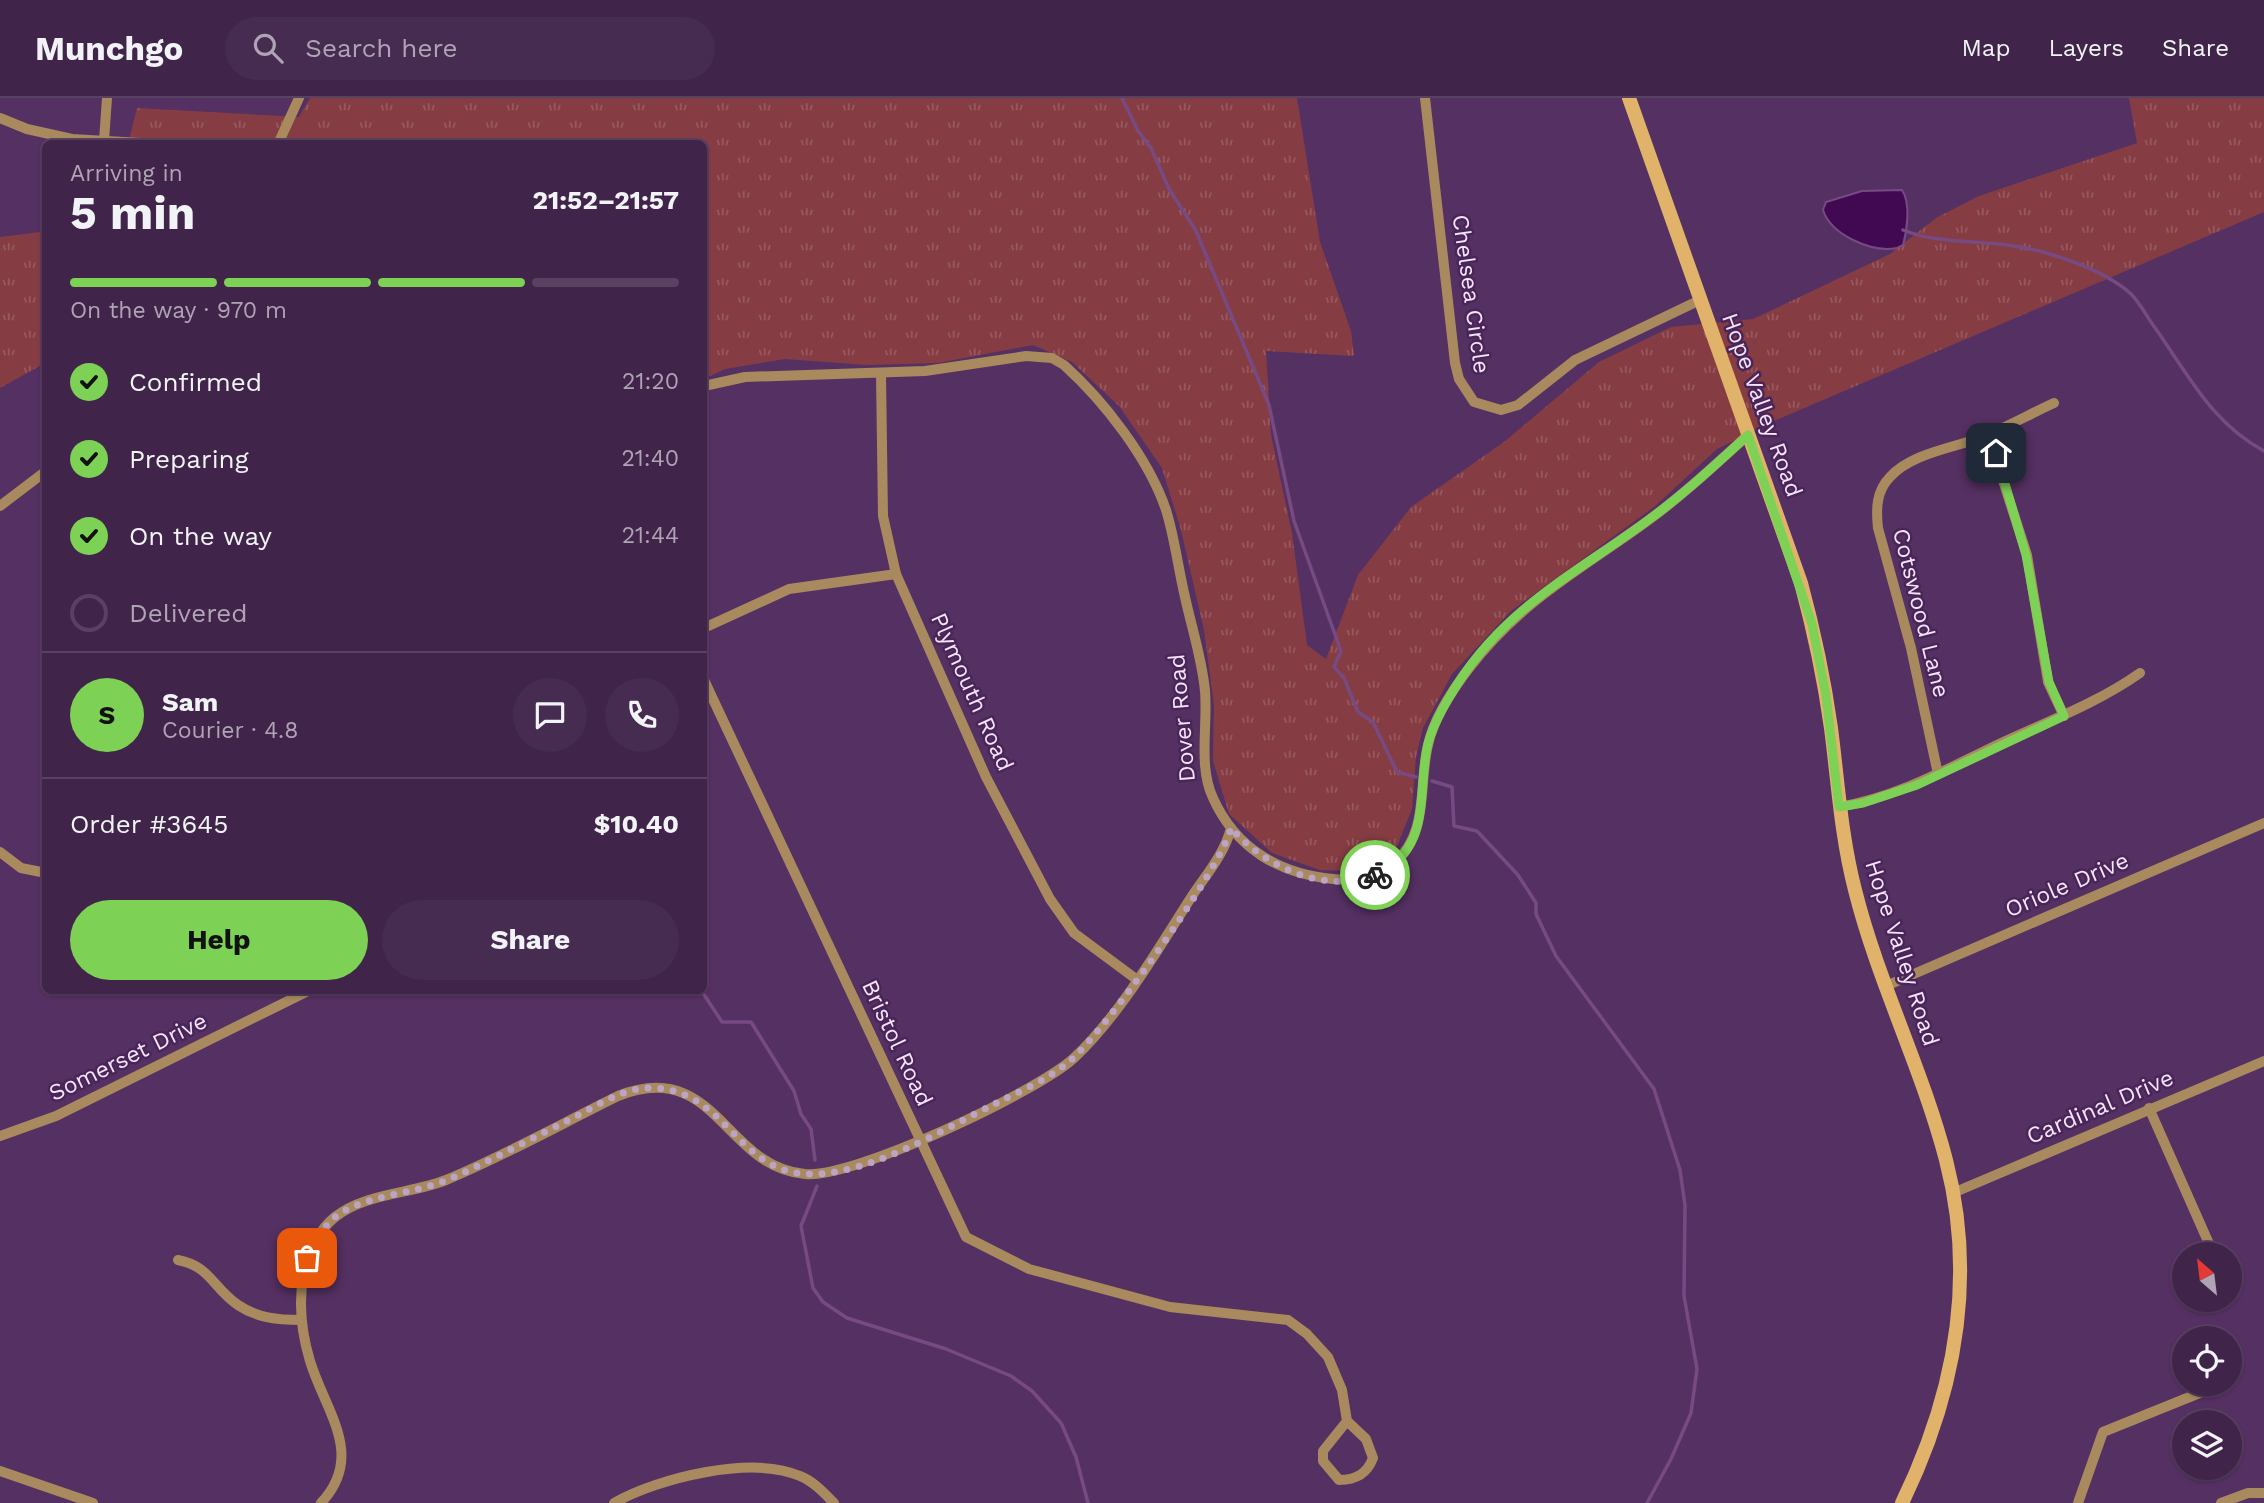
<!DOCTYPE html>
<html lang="en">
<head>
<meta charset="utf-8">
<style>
	:root { --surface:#40244a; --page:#472c51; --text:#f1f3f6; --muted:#aea4b5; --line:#594162; --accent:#7dd154 }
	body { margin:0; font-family:"Work Sans",sans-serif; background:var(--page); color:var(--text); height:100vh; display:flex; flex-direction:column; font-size:26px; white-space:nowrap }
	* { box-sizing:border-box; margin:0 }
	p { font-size:23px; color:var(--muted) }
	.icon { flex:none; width:38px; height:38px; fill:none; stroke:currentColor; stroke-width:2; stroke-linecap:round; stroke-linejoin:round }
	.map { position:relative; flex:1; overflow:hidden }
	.sheet { position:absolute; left:42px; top:42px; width:665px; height:854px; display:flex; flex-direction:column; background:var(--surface); border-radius:10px; box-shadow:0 2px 5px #0004,0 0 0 2px var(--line) }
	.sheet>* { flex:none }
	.needle { width:46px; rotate:332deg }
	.tools { position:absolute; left:2172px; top:1144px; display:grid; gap:14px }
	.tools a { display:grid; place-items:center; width:70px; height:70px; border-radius:50%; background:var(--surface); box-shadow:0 2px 5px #0004,0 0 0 2px var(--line); font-size:35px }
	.pin { position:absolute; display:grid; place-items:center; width:60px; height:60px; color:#fff; margin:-30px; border-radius:14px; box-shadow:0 4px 10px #0006 }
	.courier { position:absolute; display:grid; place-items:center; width:70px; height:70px; margin:-35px; border:5px solid #7dd154; border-radius:50%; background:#fff; color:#222; box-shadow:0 2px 9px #0007 }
	.overview em { font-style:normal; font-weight:700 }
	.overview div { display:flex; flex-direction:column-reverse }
	.overview { display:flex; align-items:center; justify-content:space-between; height:119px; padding:0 28px }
	h1 { font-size:46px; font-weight:700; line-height:52px }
	.bar { display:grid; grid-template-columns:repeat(4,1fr); gap:10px 7px; align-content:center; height:84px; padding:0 28px }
	.bar i { height:9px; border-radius:5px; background:var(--line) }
	.bar .on { background:var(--accent) }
	.bar p { grid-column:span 4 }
	.line { display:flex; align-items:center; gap:18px; padding:0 28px; border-top:2px solid var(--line) }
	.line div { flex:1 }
	.round { display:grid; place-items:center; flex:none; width:74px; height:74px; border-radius:37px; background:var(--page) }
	ol { padding:0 28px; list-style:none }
	li { display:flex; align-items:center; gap:21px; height:77px }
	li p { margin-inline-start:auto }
	li .icon { padding:7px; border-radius:50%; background:var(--accent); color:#111; stroke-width:4 }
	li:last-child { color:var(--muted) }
	li i { width:38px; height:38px; border:4px solid var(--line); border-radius:50% }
	.button { display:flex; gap:14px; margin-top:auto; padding:14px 28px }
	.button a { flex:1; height:80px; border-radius:42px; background:var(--accent); color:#111; font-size:28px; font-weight:700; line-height:80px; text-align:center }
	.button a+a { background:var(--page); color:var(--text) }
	header { display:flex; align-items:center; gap:42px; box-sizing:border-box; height:98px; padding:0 35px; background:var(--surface); border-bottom:2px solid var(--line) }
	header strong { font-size:33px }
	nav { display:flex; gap:38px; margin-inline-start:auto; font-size:24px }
	.search { width:490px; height:63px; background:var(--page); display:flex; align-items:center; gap:18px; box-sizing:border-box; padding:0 24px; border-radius:38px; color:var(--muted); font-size:26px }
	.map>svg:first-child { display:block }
</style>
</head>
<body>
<header>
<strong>Munchgo</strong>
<div class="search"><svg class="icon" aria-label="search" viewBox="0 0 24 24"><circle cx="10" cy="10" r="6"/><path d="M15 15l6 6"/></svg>Search here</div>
<nav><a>Map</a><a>Layers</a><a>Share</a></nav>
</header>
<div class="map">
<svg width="2264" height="1405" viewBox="0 0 2264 1405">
	<defs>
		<pattern id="grass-tufts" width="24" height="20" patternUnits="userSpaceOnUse" patternTransform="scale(1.75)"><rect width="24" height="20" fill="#853d43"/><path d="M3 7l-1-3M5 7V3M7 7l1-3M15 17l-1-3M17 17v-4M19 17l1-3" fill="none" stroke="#97595f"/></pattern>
	</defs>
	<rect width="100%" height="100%" fill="#553062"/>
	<g fill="url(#grass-tufts)">
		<path d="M310,0h987l23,144 31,89 3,25 -88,-5 5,84 21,98 15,112 19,14 32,-84 53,-68 93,-65 95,-80 72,-35 82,-8 137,-65 46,-36 43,-22 158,-53 -8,-45h135v114l-495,211 -52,26 -63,58 -143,104 -59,63 -29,54 -7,29 -4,52 -17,42 -41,20 -34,-1 -48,-17 -43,-39 -16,-53 1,-56 -10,-75 -23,-100 -19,-62 -43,-62 -47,-44 -39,-17 -95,18 -71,2 -82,-6 -60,10 -21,10v-235h-576l9,-36 162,9z"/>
		<path d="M45,130v135l-45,25v-151l41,-5z"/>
	</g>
	<path fill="#410951" stroke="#774a84" stroke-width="2" d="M1902,92c9,13 5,41 1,55l-6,3c-25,5 -66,-13 -74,-38l3,-8 36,-11z"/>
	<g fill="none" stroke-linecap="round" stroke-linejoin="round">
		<g stroke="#774a84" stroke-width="3.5">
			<path d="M1122,0l16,33 13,17 18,41 27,42 73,174 25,116 47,130 -7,16 10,11 14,34 15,10 24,50 19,5"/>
			<path d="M1903,132c34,14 74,10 111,16 35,5 91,24 117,48 9,9 15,21 22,31 34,47 57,97 111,126"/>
			<path d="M1432,683l20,6 2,39 23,5 41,44 18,28v11l20,42 98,133 26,81 5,35 -1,91 13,73 -6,44 -20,46 -24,44"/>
			<path d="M701,892l21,32h29l43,69 7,23 10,15 4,31"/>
			<path d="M817,1088l-16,40 12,62 10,14 24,16 99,31 65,27 21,15 29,32 15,34 12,46"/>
		</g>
		<g stroke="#a88a5e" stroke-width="10">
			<path d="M1425,0l30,265 4,16 15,23 27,8 17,-5 57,-45 125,-60"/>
			<path d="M0,20l27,11 45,10 86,5"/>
			<path d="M104,43l3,-43"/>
			<path d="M278,46l21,-46"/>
			<path d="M881,276l2,142 13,58 90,203 64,122 24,34 62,46"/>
			<path d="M704,288l41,-9 180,-6 101,-15 26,2 12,7c40,36 85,94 102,145 9,29 12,58 19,87 7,32 17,62 20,94 3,35 -7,75 8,107 23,51 67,76 120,81 22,2 43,0 60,-15 37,-30 25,-79 35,-119 6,-28 25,-56 42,-78 52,-67 110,-97 176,-145 36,-26 69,-57 102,-87"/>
			<path d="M1988,336l39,121 21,127 16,34"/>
			<path d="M0,408l46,-35"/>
			<path d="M704,530l85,-39 107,-15"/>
			<path d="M704,582l262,557 63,32 141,38 118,13 19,14 21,23 14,33 5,31 -24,30v10l16,19c17,0 28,-6 34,-22l-7,-19 -19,-18"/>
			<path d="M1938,676l-27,-126 -33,-120c-2,-18 -2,-37 12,-51 20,-23 62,-29 90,-39 25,-10 50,-24 74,-35"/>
			<path d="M1839,709c58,-10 106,-37 158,-62 49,-23 99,-41 143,-72"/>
			<path d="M0,754l21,16 25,5"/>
			<path d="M1886,888l378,-163"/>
			<path d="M2149,1010l65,147"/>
			<path d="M0,1038l56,-20 254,-126"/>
			<path d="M1953,1095l311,-132"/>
			<path d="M178,1162c32,6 35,28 60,45 19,13 40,15 63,15"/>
			<path d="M2230,1192v2"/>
			<path d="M0,1373l93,32"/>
			<path d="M321,1405c45,-48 4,-92 -11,-142 -9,-30 -12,-59 -6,-89 5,-20 15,-42 31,-55 30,-24 76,-23 111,-37 58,-24 115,-56 172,-84 98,-39 107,72 187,78 48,5 232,-82 269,-116 46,-43 84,-109 118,-162 14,-21 33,-43 39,-68"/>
			<path d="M614,1405c44,-25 137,-48 186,-27 13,5 24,17 34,27"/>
			<path d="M2078,1405l25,-71 99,-40"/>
			<path d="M2221,1405l27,-10h16"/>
		</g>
		<path stroke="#e1b26a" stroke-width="14" d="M1629,0l172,485c13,48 23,95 30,145 7,54 10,108 24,162 23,92 67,178 91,270 31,119 9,234 -44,343"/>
	</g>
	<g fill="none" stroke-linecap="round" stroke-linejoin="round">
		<path stroke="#bca4c5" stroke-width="7" stroke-dasharray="0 12.6" d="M307,1160c8,-18 19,-36 35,-46 32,-18 71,-18 105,-32 44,-19 87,-43 130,-64 23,-12 48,-29 75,-28 70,1 84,76 145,85 60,9 141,-41 194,-67 27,-14 57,-26 80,-46 33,-28 151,-193 160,-232 34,39 93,66 144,47"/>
		<path stroke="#7dd154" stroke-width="9" d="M1375,777c59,-26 41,-83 53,-131 4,-16 13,-33 22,-48 50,-86 121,-119 197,-175 36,-26 68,-56 101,-86l64,189 14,71 13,112 24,-4 54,-18 147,-69 -15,-34 -23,-127 -30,-102"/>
	</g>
	<g text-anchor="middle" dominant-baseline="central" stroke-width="5" stroke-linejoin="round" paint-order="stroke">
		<g font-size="23" fill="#f4e3fb" stroke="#4a2557">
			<text transform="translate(1471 196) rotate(82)">Chelsea Circle</text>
			<text transform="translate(1762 307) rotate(70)">Hope Valley Road</text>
			<text transform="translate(1921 515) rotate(76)">Cotswood Lane</text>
			<text transform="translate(972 594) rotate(66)">Plymouth Road</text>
			<text transform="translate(1182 620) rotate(-95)">Dover Road</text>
			<text transform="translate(2067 787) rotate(-23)">Oriole Drive</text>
			<text transform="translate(1902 855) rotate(72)">Hope Valley Road</text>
			<text transform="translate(897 945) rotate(65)">Bristol Road</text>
			<text transform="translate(128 959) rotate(-26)">Somerset Drive</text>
			<text transform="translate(2100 1009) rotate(-23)">Cardinal Drive</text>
		</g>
	</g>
</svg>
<div class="tools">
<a><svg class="needle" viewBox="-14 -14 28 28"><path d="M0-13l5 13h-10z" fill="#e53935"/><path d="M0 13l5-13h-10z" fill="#aea4b5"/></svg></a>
<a><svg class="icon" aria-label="locate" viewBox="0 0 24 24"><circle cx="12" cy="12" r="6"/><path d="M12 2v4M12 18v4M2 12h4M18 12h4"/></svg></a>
<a><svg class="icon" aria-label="layers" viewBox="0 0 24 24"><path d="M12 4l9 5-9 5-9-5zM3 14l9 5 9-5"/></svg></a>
</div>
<div class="pin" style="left:307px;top:1160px;background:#ea580c"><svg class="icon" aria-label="bag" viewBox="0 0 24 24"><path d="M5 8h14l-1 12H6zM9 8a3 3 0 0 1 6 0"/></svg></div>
<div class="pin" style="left:1996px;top:355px;background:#1f2937"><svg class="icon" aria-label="home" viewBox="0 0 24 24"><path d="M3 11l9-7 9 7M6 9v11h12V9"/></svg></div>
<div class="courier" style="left:1375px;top:777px"><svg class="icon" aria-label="bike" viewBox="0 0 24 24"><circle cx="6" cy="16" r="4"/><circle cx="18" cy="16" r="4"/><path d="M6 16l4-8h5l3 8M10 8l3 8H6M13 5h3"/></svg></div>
<section class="sheet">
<div class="overview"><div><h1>5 min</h1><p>Arriving in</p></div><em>21:52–21:57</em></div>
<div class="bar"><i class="on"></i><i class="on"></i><i class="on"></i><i></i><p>On the way · 970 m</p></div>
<ol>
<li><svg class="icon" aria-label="check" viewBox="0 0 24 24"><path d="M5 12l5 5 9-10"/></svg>Confirmed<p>21:20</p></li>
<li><svg class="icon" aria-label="check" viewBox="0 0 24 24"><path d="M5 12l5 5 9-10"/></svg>Preparing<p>21:40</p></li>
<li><svg class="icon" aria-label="check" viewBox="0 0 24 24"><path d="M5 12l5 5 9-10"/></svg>On the way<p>21:44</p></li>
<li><i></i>Delivered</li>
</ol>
<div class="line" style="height:126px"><b class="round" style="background:var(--accent);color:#111">S</b><div><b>Sam</b><p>Courier · 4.8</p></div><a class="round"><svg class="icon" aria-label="chat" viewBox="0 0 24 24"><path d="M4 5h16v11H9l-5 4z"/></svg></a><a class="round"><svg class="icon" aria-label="phone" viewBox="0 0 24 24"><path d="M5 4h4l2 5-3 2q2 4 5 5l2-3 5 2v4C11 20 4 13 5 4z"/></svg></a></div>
<div class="line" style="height:91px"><div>Order #3645</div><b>$10.40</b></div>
<div class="button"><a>Help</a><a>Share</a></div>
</section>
</div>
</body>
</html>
